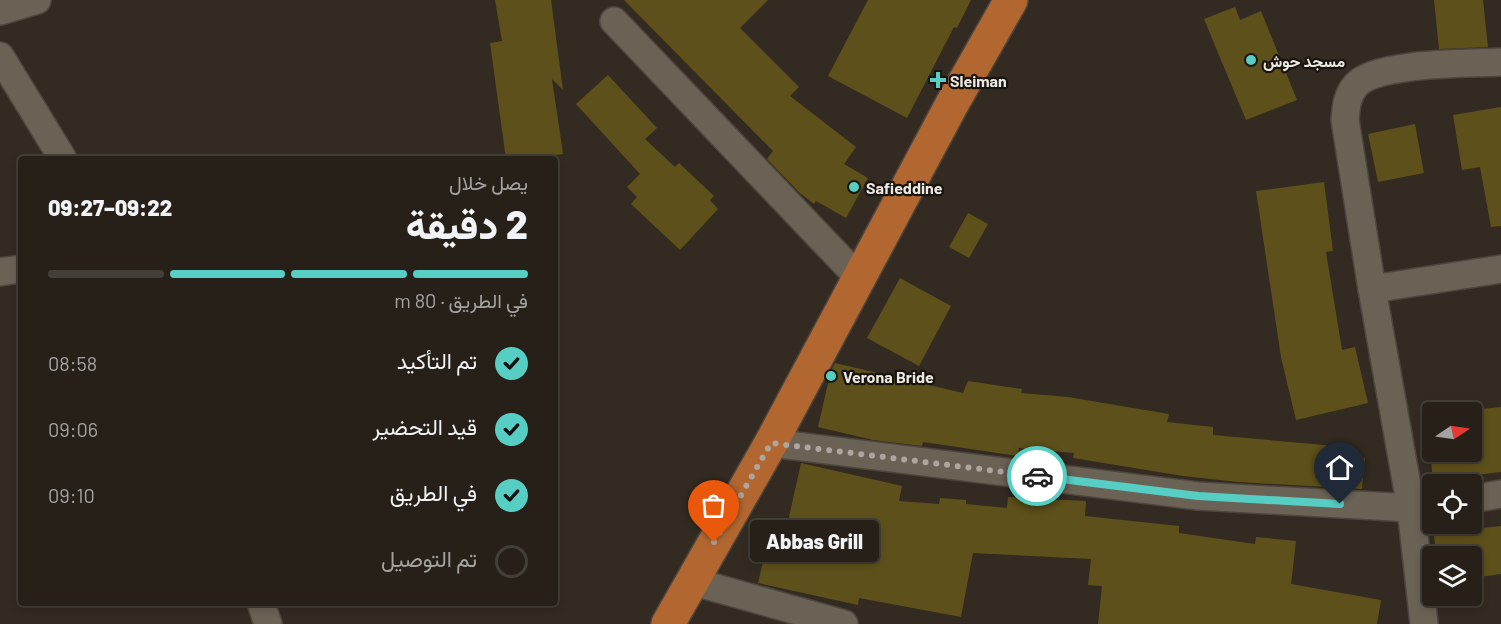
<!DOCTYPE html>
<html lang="ar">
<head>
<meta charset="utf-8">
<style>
	:root { --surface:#262019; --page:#322d26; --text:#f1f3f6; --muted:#a4a3a2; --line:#423e38; --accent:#56cec4 }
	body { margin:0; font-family:Barlow,Vazirmatn,sans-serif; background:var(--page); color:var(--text); direction:rtl; height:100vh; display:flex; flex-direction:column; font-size:22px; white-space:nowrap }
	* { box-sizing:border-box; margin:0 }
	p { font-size:20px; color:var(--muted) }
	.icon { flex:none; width:33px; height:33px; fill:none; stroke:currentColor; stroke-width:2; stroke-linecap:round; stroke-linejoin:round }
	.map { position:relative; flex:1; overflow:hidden; direction:ltr }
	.details { position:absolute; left:18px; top:156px; width:540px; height:450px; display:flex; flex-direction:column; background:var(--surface); border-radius:6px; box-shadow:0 3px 9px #0003,0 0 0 2px var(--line); direction:rtl }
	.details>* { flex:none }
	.needle { width:39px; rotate:77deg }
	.buttons { position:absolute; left:1422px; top:402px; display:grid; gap:12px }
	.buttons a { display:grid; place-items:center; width:60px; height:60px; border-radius:6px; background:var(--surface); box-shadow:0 3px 9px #0003,0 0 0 2px var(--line); font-size:30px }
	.pin { position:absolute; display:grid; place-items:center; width:51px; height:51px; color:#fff; margin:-62px -26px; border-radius:50% 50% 50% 0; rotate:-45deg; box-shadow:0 0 6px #0007 }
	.pin .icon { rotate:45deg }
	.courier { position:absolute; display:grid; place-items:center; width:60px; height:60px; margin:-30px; border:4px solid #56cec4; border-radius:50%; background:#fff; color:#222; box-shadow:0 2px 8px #0007 }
	.bubble { position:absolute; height:42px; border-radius:6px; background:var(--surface); box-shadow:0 3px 9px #0003,0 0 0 2px var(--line); font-size:20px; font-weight:800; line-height:42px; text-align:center; direction:rtl }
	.overview em { font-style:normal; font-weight:800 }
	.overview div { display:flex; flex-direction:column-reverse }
	.overview { display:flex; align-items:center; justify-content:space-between; height:102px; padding:0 30px }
	h1 { font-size:39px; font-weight:800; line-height:45px }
	.bar { display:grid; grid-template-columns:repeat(4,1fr); gap:9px 6px; align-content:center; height:72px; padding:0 30px }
	.bar i { height:8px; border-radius:4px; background:var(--line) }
	.bar .current { background:var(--accent) }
	.bar p { grid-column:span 4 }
	ol { padding:0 30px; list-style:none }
	li { display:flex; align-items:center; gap:18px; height:66px }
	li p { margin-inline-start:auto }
	li .icon { padding:6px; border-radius:50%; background:var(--accent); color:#111; stroke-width:4 }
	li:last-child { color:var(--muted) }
	li i { width:33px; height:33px; border:3px solid var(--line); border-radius:50% }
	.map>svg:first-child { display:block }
</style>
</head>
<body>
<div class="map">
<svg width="1501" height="624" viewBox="0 0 1501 624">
	<rect width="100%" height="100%" fill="#332b21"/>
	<g fill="#5e501a">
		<path d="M495,0h56l12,90 -11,-11 11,75 -34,5h-23l-16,-116 12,-2z"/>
		<path d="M624,0h144l-28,28 59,59 -9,9 66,51 -12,17 24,14 -22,40 -30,-17 -2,3 -14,-11 -33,-34 6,-8z"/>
		<path d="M868,0h103l-14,28 -3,-1 -47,91 -79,-42z"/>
		<path d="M1434,0h49l5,47 -49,2z"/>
		<path d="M1235,7l5,13 21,-9 36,89 -51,20 -42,-101z"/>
		<path d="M608,75l49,53 -12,11 30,28 4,-4 35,33 -4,4 8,9 -38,41 -49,-46 6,-7 -10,-10 13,-13 -64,-70z"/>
		<path d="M1501,107v119l-10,1 -11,-60 -18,3 -9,-55z"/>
		<path d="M1415,124l9,49 -46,9 -10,-48z"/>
		<path d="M1324,182l9,69 -7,1 16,98 13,-3 13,56 -72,17 -15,-63 -25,-166z"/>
		<path d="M968,213l20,11 -19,34 -20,-11z"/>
		<path d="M900,278l51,28 -32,60 -52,-28z"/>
		<path d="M835,363l128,30 5,-12 54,8 -1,4 47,4 101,17 -2,8 46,5v8l133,12 -1,9 20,2 -3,31 -124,-7 -55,-6 -110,-18 1,-5 -55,-5 -1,8 -95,-14 -1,4 -49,-6 -55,-13 13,-57z"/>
		<path d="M1501,407v65l-68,8 -3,-28h42v-42z"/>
		<path d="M801,463l101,23 -3,15 40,3 1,-6 26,2v4l41,4 1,-11 78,4 -1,15 94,10v7l76,11 1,-7 40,4 -5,43 90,16 -4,24h-279l4,-38 -14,-1 3,-26 -118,-6 -12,64 -102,-19 -1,7 -100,-22 14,-60 15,3z"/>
		<path d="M1501,526v48l-29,4v-22h-36l-2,-23z"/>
	</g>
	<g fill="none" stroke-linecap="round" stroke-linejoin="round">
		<defs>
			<g id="street">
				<path d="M0,11l37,-11"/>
				<path d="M614,21l245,257"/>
				<path d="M0,56l63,103"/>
				<path d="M0,272l21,-3"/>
				<path d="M1372,289l129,-20"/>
				<path d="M771,443l427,53 213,12 21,-3"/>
				<path d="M1472,499l29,-5"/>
				<path d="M691,581l153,43"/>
				<path d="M261,603l7,21"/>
				<path d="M1424,624l-13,-116 -39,-219 -27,-169c1,-13 2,-25 11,-35 20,-23 113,-21 145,-23"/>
			</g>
			<path id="primary" d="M668,624l103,-181 181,-339 59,-104"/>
		</defs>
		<use href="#street" stroke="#4e463e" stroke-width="30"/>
		<use href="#primary" stroke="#4e463e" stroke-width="36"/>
		<use href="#street" stroke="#6b6256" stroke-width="27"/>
		<use href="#primary" stroke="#b26731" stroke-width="33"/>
	</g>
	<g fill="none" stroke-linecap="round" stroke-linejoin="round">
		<path stroke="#ada69e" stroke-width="6" stroke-dasharray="0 10.8" d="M714,542l57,-99 266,33"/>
		<path stroke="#56cec4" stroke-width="8" d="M1037,476l161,20 142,8"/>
	</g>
	<g fill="#56cec4" stroke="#18140f" stroke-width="2">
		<circle cx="1251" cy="60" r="6"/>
		<path d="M935 71h6v6h6v6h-6v6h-6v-6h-6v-6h6z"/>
		<circle cx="854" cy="187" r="6"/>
		<circle cx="831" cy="376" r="6"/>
	</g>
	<g text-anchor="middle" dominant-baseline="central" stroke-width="4.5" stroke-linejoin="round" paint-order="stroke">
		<g font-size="16" font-weight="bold" fill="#eee9e2" stroke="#18140f" text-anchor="start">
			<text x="1263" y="60">مسجد حوش</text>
			<text x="950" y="80">Sleiman</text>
			<text x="866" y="187">Safieddine</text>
			<text x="843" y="376">Verona Bride</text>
		</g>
	</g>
</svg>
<div class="buttons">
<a><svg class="needle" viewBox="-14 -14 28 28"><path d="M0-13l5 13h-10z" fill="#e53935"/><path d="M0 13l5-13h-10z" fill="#a4a3a2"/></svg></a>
<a><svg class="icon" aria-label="locate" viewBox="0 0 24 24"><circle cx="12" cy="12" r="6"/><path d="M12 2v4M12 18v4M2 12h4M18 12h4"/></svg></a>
<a><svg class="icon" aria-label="layers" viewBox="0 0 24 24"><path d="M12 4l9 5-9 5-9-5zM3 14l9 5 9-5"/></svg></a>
</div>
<div class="pin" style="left:714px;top:542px;background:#ea580c"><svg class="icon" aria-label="bag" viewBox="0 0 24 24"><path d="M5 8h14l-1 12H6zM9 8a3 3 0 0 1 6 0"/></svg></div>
<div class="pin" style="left:1340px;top:504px;background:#1f2937"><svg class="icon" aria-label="home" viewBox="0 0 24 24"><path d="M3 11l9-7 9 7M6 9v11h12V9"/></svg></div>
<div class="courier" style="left:1037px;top:476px"><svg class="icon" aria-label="car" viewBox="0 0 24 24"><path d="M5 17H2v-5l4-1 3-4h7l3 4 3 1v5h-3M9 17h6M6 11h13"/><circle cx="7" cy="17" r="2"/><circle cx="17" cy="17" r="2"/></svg></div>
<div class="bubble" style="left:750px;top:520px;width:129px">Abbas Grill</div>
<section class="details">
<div class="overview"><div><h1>2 دقيقة</h1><p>يصل خلال</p></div><em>09:22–09:27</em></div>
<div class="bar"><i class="current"></i><i class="current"></i><i class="current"></i><i></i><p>في الطريق · 80 m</p></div>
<ol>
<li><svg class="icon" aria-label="check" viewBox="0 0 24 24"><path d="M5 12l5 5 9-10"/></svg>تم التأكيد<p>08:58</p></li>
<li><svg class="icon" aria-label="check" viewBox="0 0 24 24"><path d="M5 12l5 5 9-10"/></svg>قيد التحضير<p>09:06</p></li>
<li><svg class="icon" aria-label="check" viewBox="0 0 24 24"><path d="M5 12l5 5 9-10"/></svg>في الطريق<p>09:10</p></li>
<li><i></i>تم التوصيل</li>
</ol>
</section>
</div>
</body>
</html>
